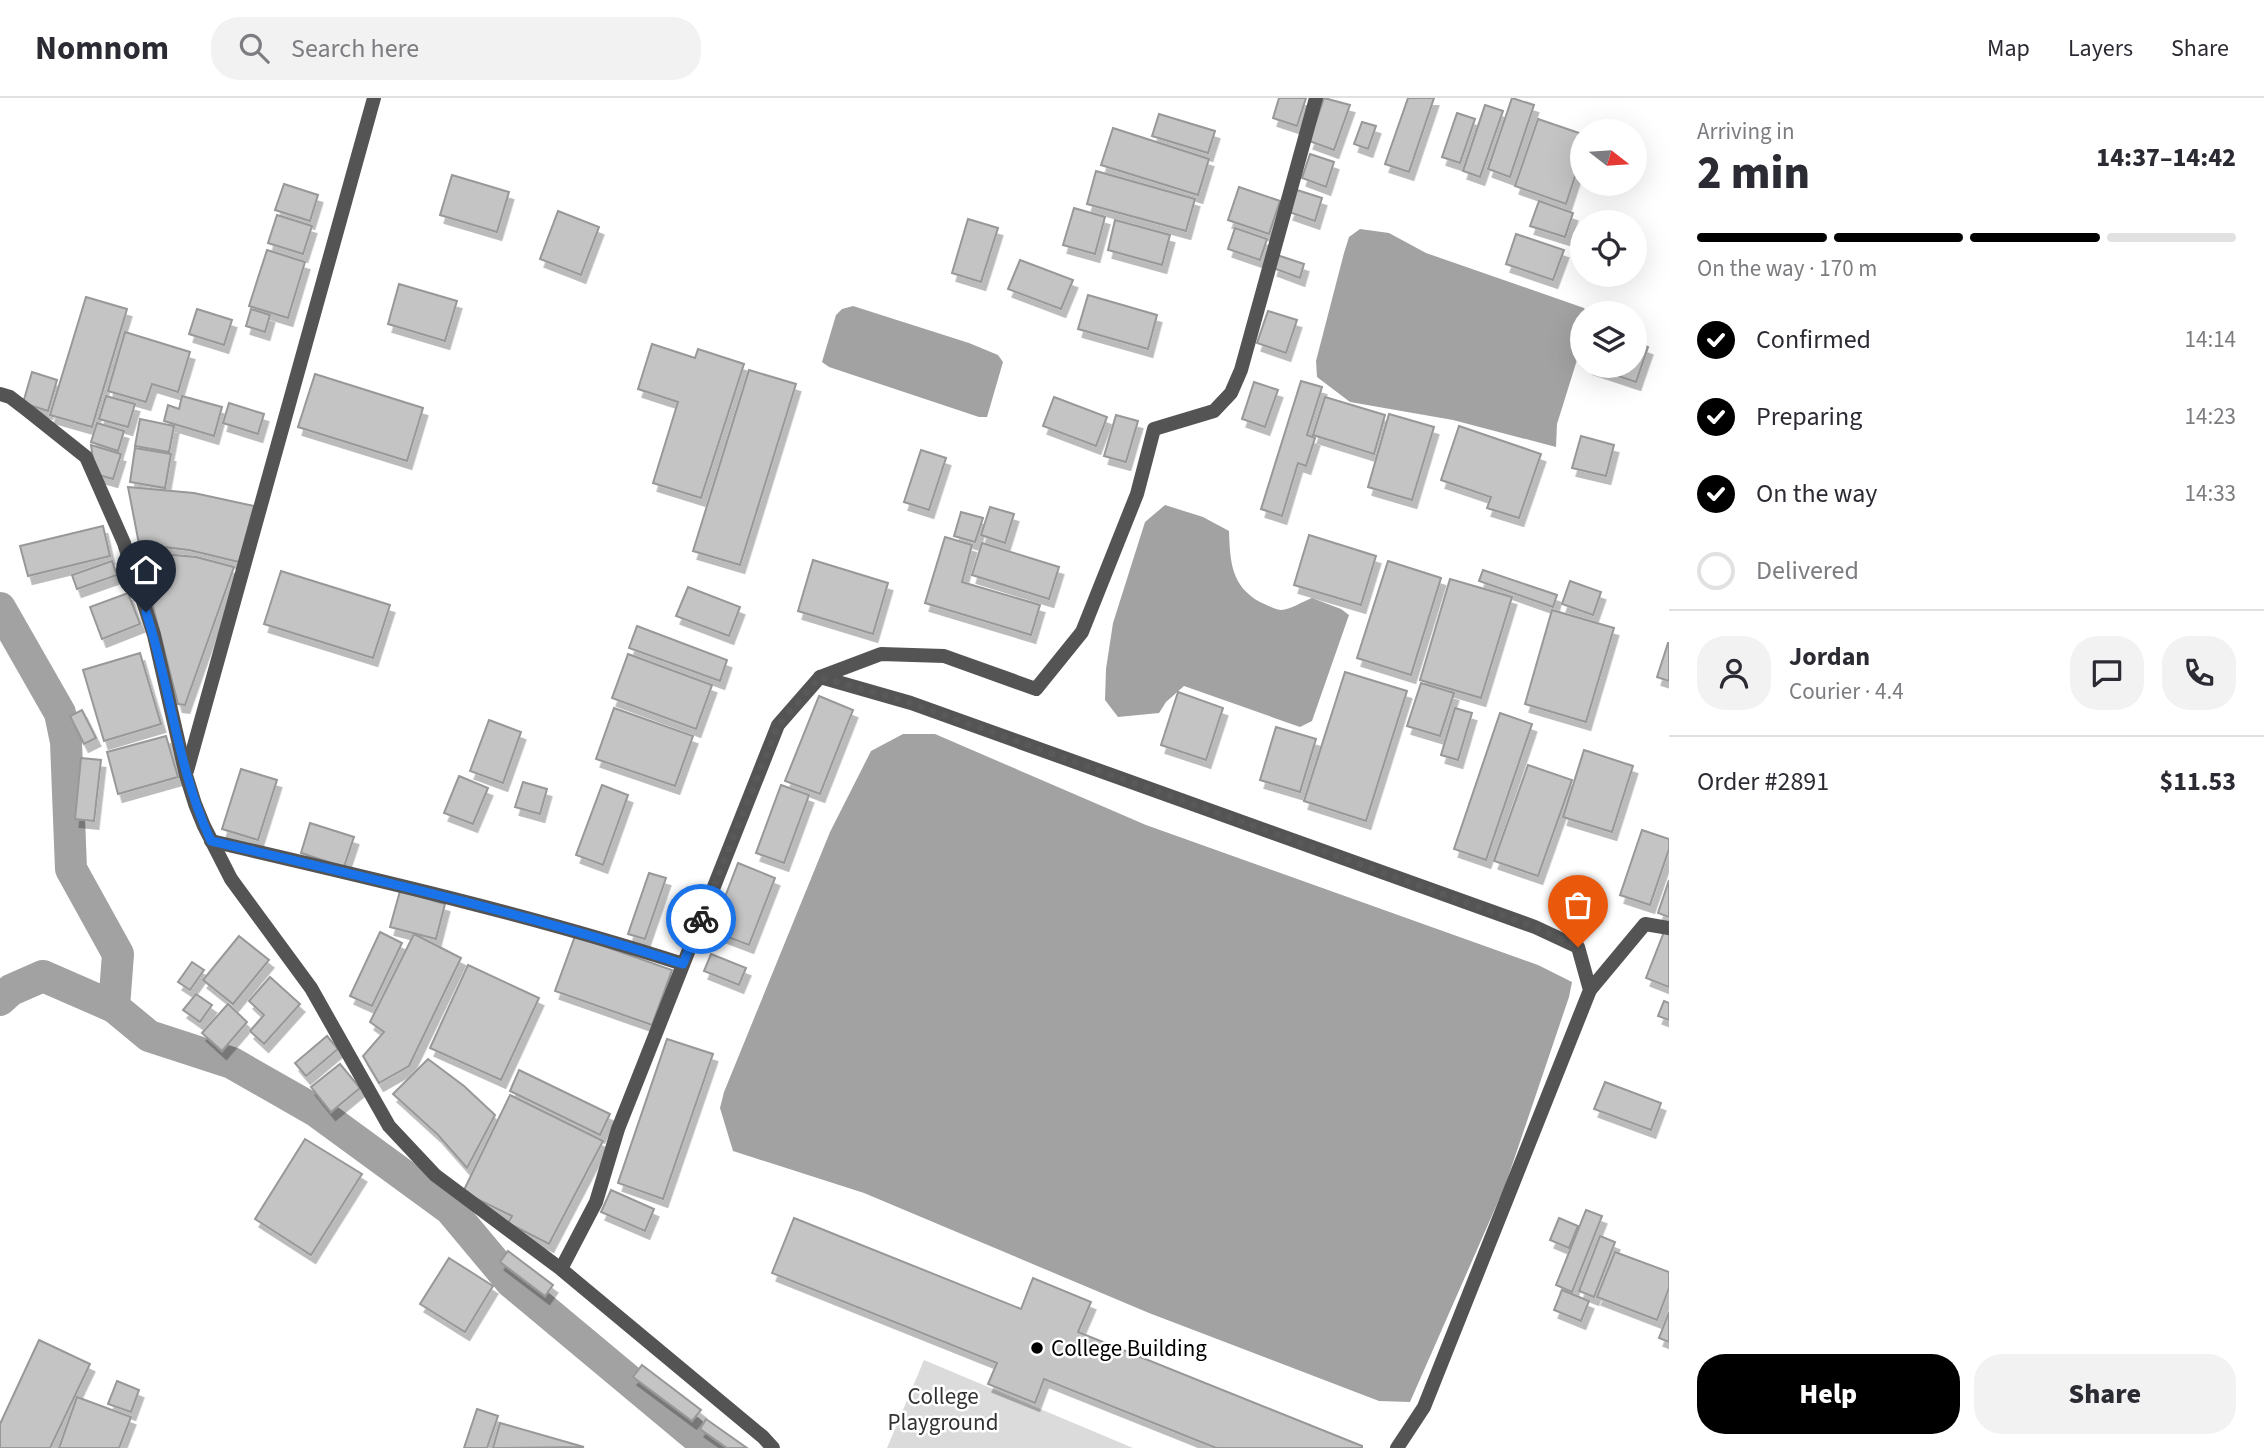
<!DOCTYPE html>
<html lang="en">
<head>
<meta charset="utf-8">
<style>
	:root { --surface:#fff; --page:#f2f2f3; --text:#2b2b33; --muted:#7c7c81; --line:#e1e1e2; --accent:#000 }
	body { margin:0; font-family:"Source Sans 3",sans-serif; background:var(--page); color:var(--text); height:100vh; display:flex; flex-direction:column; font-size:26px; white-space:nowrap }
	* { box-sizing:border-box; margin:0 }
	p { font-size:23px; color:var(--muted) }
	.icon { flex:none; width:38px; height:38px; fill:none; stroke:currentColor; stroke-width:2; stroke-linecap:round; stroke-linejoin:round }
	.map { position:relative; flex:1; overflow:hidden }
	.sheet { display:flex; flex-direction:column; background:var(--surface); width:595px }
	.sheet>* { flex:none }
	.needle { width:46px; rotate:107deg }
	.fabs { position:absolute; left:1570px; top:21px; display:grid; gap:14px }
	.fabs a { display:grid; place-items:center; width:77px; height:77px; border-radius:50%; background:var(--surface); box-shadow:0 7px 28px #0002; font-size:35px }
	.pin { position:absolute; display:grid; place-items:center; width:60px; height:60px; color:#fff; margin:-72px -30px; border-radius:50% 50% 50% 0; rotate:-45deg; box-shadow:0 0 7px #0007 }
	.pin .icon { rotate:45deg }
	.courier { position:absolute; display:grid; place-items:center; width:70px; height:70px; margin:-35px; border:5px solid #1a73e8; border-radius:50%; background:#fff; color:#222; box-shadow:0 2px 9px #0007 }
	.overview em { font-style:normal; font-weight:800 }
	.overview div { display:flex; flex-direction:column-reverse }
	.overview { display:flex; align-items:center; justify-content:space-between; height:119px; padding:0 28px }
	h1 { font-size:46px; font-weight:800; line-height:52px }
	.bar { display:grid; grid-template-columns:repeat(4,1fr); gap:10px 7px; align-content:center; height:84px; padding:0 28px }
	.bar i { height:9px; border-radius:5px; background:var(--line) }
	.bar .current { background:var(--accent) }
	.bar p { grid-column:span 4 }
	.line { display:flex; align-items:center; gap:18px; padding:0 28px; border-top:2px solid var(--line) }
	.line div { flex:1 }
	.round { display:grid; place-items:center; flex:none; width:74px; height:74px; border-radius:28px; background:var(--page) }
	ol { padding:0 28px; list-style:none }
	li { display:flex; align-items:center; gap:21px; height:77px }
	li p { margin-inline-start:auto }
	li .icon { padding:7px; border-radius:50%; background:var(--accent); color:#fff; stroke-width:4 }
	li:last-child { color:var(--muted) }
	li i { width:38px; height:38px; border:4px solid var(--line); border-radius:50% }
	.cta { display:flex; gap:14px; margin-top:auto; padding:14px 28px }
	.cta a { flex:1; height:80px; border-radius:28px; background:var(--accent); color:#fff; font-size:28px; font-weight:800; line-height:80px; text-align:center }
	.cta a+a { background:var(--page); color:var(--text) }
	header { display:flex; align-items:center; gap:42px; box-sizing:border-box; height:98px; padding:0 35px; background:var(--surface); border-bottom:2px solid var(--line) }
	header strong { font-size:33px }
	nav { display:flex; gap:38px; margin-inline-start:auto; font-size:24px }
	.search { width:490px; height:63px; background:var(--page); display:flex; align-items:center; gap:18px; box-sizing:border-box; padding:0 24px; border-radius:28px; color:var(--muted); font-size:26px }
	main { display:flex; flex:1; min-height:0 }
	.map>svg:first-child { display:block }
</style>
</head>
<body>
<header>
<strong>Nomnom</strong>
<div class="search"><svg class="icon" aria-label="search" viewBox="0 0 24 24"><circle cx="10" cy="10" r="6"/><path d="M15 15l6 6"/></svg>Search here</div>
<nav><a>Map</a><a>Layers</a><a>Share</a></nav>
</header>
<main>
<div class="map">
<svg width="1669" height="1350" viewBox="0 0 1669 1350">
	<defs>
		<filter id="shadow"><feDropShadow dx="4.5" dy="8" stdDeviation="0" flood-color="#0004"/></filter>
	</defs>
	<rect width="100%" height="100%" fill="#fff"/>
	<path fill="#dbdbdb" d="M924,1262l209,88h-246z"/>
	<g fill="#a2a2a2">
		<path d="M1360,131l29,4 37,20 158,55 3,5h-5v31l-25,80 -1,23 -103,-27 -103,-18 -33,-25 -1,-16 28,-108 5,-16z"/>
		<path d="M853,208l116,37 29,12 5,7 -16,55h-8l-150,-50 -7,-5 14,-47 6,-6z"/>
		<path d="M1165,407l38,12 26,14c1,30 2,55 31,71 7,3 14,7 21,8 9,0 22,-9 31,-12l29,11 8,6 -37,106 -12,6 -116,-41 -18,16 -7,11 -41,4 -13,-17 1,-31 7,-46 32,-101z"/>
		<path d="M903,636h32l211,91 392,140 34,17 -3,15 -64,189 -95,216 -31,-1 -230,-88 -285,-120 -131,-42 -13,-43 4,-16 106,-260 41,-81z"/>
	</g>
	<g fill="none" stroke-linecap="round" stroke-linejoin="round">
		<g stroke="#a2a2a2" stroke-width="32">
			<path d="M0,510l60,105 6,29 5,127 47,85 -4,53 35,29 83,27 84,48 134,98 61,73 199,166"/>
			<path d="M0,902l11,-10 32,-14 71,31"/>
		</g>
	</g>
	<g fill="#c4c4c4" stroke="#989898" stroke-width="2" filter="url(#shadow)">
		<path d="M1279,0h27l-9,28 -24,-8z"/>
		<path d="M1324,0l26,7 -16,45 -25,-9z"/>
		<path d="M1408,0h26l-25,74 -24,-8z"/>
		<path d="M1512,0l22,7 -24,72 -22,-8z"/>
		<path d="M1485,7l18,6 -23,66 -17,-6z"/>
		<path d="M1457,15l18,6 -15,44 -18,-6z"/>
		<path d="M1159,16l56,17 -7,22 -56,-17z"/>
		<path d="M1538,21l44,15v21l-16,49 -51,-18z"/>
		<path d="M1362,24l14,4 -8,23 -14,-5z"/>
		<path d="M1113,30l96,31 -11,36 -97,-30z"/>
		<path d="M1310,56l24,8 -8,25 -24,-9z"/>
		<path d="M1096,73l99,28 -9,32 -99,-27z"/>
		<path d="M452,77l57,17 -12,40 -57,-17z"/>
		<path d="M284,86l34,11 -8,26 -35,-11z"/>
		<path d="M1239,89l41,14 -11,33 -41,-14z"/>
		<path d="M1297,92l25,8 -7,23 -26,-9z"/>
		<path d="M1539,103l34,12 -8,24 -35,-11z"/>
		<path d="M1074,110l31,9 -10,37 -32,-9z"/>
		<path d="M558,113l41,16 -18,48 -41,-16z"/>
		<path d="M277,117l35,11 -9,28 -35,-11z"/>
		<path d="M968,121l30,9 -17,54 -29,-9z"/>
		<path d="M1115,122l55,15 -8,30 -54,-15z"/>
		<path d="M1235,130l32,11 -7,21 -32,-11z"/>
		<path d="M1516,136l48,16 -11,30 -47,-16z"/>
		<path d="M267,152l38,12 -17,56 -39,-12z"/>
		<path d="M1277,157l27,9 -4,14 -27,-10z"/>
		<path d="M1020,162l53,20 -12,29 -53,-20z"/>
		<path d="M399,186l58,17 -12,40 -57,-17z"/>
		<path d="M1088,197l69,20 -9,34 -70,-20z"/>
		<path d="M86,199l41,12 -35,118 -42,-12z"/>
		<path d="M197,211l35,11 -8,25 -35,-11z"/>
		<path d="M251,211l19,6 -5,17 -19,-6z"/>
		<path d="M1268,213l29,9 -11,33 -29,-10z"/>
		<path d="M125,234l65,20 -12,40 -26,-8 -6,18 -38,-11z"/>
		<path d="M1634,244l14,5 -12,35 -48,-16h46z"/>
		<path d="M652,246l43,14 3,-9 46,15 -43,134 -48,-15 25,-81 -40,-13z"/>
		<path d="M749,272l47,14 -56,181 -47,-14z"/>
		<path d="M32,274l25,8 -9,31 -25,-8z"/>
		<path d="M315,276l108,34 -16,53 -109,-34z"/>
		<path d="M1301,283l21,6 -15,48 8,3 -9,28 -8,-3 -16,53 -21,-7z"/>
		<path d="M1254,284l24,8 -13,37 -23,-8z"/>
		<path d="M106,298l29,8 -7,23 -29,-8z"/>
		<path d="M182,298l40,11 -8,29 -50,-15 4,-16 11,4z"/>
		<path d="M1054,299l53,20 -11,29 -53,-20z"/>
		<path d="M1325,299l60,18 -11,39 -61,-19z"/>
		<path d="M229,305l35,11 -6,20 -35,-11z"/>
		<path d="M1389,316l45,13 -22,73 -44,-13z"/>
		<path d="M1116,317l22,6 -12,41 -22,-6z"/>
		<path d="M140,321l34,7 -5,26 -34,-6z"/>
		<path d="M97,325l27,8 -6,20 -27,-9z"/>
		<path d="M1459,328l82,28 -22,64 -32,-10 4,-11 -50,-17z"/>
		<path d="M1581,338l33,9 -8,31 -34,-8z"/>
		<path d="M91,347l30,9 -8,25 -18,-5z"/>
		<path d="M135,350l36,6 -6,34 -35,-6z"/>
		<path d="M921,352l25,8 -17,52 -25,-8z"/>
		<path d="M128,389l66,6 60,13 -15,56 -50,-12 -50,-6z"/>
		<path d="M990,409l24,7 -9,29 -24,-8z"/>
		<path d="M961,414l22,6 -8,24 -21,-6z"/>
		<path d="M103,428l7,30 -82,20 -8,-30z"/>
		<path d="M1309,437l67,21 -15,49 -67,-20z"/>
		<path d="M945,439l27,8 -10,37 78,23 -9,30 -106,-32z"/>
		<path d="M982,445l77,24 -10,32 -77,-24z"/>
		<path d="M139,454l57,5 38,10 -49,138 -7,-1z"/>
		<path d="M813,462l75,23 -15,51 -75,-23z"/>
		<path d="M112,463l5,14 -40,14 -5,-14z"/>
		<path d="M1388,463l53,17 -30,97 -54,-17z"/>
		<path d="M1483,472l74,25 -4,12 -74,-26z"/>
		<path d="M281,473l109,34 -17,53 -109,-34z"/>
		<path d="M1450,481l62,18 -31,101 -61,-18z"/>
		<path d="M1570,483l31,11 -8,23 -31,-11z"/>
		<path d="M688,489l52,20 -11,29 -53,-20z"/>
		<path d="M128,495l12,31 -38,15 -12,-32z"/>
		<path d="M1552,512l62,18 -28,94 -61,-18z"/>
		<path d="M637,528l90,34 -7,21 -91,-33z"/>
		<path d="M1668,545h1v38l-12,-4z"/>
		<path d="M140,555l21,71 -57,17 -21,-71z"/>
		<path d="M628,556l84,31 -16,44 -84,-31z"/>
		<path d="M1345,574l62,19 -41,130 -62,-20z"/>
		<path d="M1421,585l33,10 -14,43 -33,-10z"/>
		<path d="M1178,594l45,16 -17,52 -45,-15z"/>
		<path d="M819,598l34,14 -33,84 -35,-13z"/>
		<path d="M614,610l79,28 -18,50 -79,-27z"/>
		<path d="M1455,610l17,5 -14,47 -17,-5z"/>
		<path d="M82,612l14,28 -12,6 -14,-28z"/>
		<path d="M1500,615l32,11 -46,136 -32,-11z"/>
		<path d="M489,622l32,12 -18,51 -33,-12z"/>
		<path d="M1276,629l40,12 -16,53 -40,-12z"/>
		<path d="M166,638l12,41 -60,17 -11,-42z"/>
		<path d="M1584,652l49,16 -21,66 -49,-15z"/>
		<path d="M81,660l20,2 -7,61 -19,-2z"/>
		<path d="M1528,667l44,15 -34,96 -44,-15z"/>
		<path d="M241,671l36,11 -19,60 -36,-11z"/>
		<path d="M459,678l29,12 -15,36 -29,-11z"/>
		<path d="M523,684l24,7 -7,25 -25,-7z"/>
		<path d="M602,687l26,10 -25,70 -27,-10z"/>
		<path d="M781,687l28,10 -25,68 -28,-10z"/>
		<path d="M310,725l44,14 -10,30 -43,-14z"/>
		<path d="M1642,732l27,9v10l-19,56 -30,-10z"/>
		<path d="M738,765l37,15 -26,67 -37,-14z"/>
		<path d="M649,775l17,5 -21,61 -17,-5z"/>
		<path d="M1669,782v37l-11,-4z"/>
		<path d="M400,793l45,13 -9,35 -46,-12z"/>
		<path d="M380,834l22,11 -30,63 -22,-10z"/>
		<path d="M1664,834l5,3v52l-23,-9z"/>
		<path d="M414,836l47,24 -52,108 -30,17 -16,-27 21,-24 -14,-10z"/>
		<path d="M239,838l30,24 -36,44 -30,-24z"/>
		<path d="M575,838l97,34 -20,55 -97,-34z"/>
		<path d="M711,856l35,14 -7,17 -35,-14z"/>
		<path d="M192,864l12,8 -14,20 -12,-8z"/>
		<path d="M468,867l71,33 -38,82 -71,-32z"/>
		<path d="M270,879l30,27 -36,40 -14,-13 14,-16 -15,-14z"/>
		<path d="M196,896l16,11 -12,17 -17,-12z"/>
		<path d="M1664,903l5,2v17l-11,-4z"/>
		<path d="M228,906l19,18 -25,29 -20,-18z"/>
		<path d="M327,938l11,13 -32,27 -11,-13z"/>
		<path d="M667,941l46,15 -50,145 -45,-16z"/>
		<path d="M428,961l36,27 31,29 -28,53 -29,-33 -45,-41z"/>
		<path d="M340,966l20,24 -29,24 -20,-25z"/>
		<path d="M519,972l91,44 -10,21 -90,-44z"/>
		<path d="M1605,984l56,21 -10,27 -57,-21z"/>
		<path d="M510,997l93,46 -54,103 -41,-21 4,-7 -49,-24z"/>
		<path d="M305,1041l57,35 -51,81 -56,-36z"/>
		<path d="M611,1092l43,19 -9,22 -44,-19z"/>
		<path d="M1586,1112l16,6 -30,76 -16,-7z"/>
		<path d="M794,1120l227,91 12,-31 58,24 -13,30 284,114v2h-146l-172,-69 -9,24 -47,-19 9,-21 -225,-90z"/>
		<path d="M1559,1120l19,8 -9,22 -19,-8z"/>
		<path d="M1600,1138l15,6 -21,55 -15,-6z"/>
		<path d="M508,1153l45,34 -8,11 -45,-34z"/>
		<path d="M1615,1154l54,20v16l-12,32 -60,-23z"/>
		<path d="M449,1160l44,28 -28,46 -45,-28z"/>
		<path d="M1562,1192l27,11 -8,20 -27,-11z"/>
		<path d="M1669,1214v30l-10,-4z"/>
		<path d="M39,1242l51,24 -40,84h-50v-24z"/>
		<path d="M642,1267l59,45 -9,11 -59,-44z"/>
		<path d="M117,1283l22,9 -8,22 -23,-8z"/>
		<path d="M77,1299l54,20 -12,31h-60z"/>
		<path d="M477,1311l21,7 -11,32h-23z"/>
		<path d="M706,1321l41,29h-20l-27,-19z"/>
		<path d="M500,1325l84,24 -91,1z"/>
	</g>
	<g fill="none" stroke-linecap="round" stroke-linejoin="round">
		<g stroke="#545454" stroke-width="14">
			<path d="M0,296l10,3 17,13 59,47 38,86 30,92 32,140 9,29 9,22 27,53 80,109 78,138 46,49 126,94 202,168 10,11"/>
			<path d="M820,579l91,26 624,224 43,20 12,43 -166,417 -27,41"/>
			<path d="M187,673l187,-673"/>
			<path d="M211,743c159,37 317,73 472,123"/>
			<path d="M1590,892l55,-66 24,4"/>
			<path d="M561,1171l35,-67 22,-73 160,-404 42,-48 61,-23 63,2 92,33 46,-57 55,-138 17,-65 60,-18 17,-18 10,-23 75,-272"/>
		</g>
	</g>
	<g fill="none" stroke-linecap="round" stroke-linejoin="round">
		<path stroke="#595959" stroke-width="7" stroke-dasharray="0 12.6" d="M701,821l77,-194 42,-48 91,26 624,224 43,20"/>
		<path stroke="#1a73e8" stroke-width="9" d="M146,514c25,76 31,156 65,229 159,37 317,73 472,123l18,-45"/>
	</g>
	<circle fill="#000" stroke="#fff" stroke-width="2.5" cx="1037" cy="1250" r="7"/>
	<g text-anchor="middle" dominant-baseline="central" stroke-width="5" stroke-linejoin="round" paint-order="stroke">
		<g font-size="23" fill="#000" stroke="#fff" text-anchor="start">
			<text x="1051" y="1250">College Building</text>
		</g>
		<g font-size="23" fill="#323232" stroke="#fff">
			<text x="943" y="1298">College<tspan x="943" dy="26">Playground</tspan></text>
		</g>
	</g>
</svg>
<div class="fabs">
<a><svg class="needle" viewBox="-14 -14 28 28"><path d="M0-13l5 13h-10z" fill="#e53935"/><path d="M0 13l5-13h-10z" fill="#7c7c81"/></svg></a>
<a><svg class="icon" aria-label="locate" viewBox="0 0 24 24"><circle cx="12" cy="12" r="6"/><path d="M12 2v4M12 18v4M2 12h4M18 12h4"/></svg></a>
<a><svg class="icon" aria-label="layers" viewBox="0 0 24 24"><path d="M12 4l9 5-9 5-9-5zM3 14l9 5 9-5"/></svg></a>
</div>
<div class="pin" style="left:1578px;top:849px;background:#ea580c"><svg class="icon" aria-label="bag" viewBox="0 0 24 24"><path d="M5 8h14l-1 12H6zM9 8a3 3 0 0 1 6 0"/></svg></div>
<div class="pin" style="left:146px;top:514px;background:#1f2937"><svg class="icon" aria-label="home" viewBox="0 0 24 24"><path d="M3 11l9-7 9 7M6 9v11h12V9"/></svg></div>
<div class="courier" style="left:701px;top:821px"><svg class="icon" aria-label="bike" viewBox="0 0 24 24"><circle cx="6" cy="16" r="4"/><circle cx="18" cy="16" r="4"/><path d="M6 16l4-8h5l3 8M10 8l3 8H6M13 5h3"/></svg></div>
</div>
<section class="sheet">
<div class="overview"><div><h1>2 min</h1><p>Arriving in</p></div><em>14:37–14:42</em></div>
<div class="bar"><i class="current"></i><i class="current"></i><i class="current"></i><i></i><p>On the way · 170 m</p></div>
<ol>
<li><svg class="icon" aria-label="check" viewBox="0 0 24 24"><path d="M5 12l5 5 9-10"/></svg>Confirmed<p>14:14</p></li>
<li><svg class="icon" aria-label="check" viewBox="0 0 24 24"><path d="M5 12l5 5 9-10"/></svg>Preparing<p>14:23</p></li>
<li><svg class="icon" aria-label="check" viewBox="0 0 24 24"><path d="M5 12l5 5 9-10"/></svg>On the way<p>14:33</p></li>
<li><i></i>Delivered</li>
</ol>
<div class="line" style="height:126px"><a class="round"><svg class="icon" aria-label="person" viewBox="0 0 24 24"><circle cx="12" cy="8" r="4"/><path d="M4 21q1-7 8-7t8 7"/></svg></a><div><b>Jordan</b><p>Courier · 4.4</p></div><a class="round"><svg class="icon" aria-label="chat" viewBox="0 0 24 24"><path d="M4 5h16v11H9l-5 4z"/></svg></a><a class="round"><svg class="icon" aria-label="phone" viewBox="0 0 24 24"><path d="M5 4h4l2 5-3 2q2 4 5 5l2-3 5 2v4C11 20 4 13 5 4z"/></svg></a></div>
<div class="line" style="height:91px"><div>Order #2891</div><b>$11.53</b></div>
<div class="cta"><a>Help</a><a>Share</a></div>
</section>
</main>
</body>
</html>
